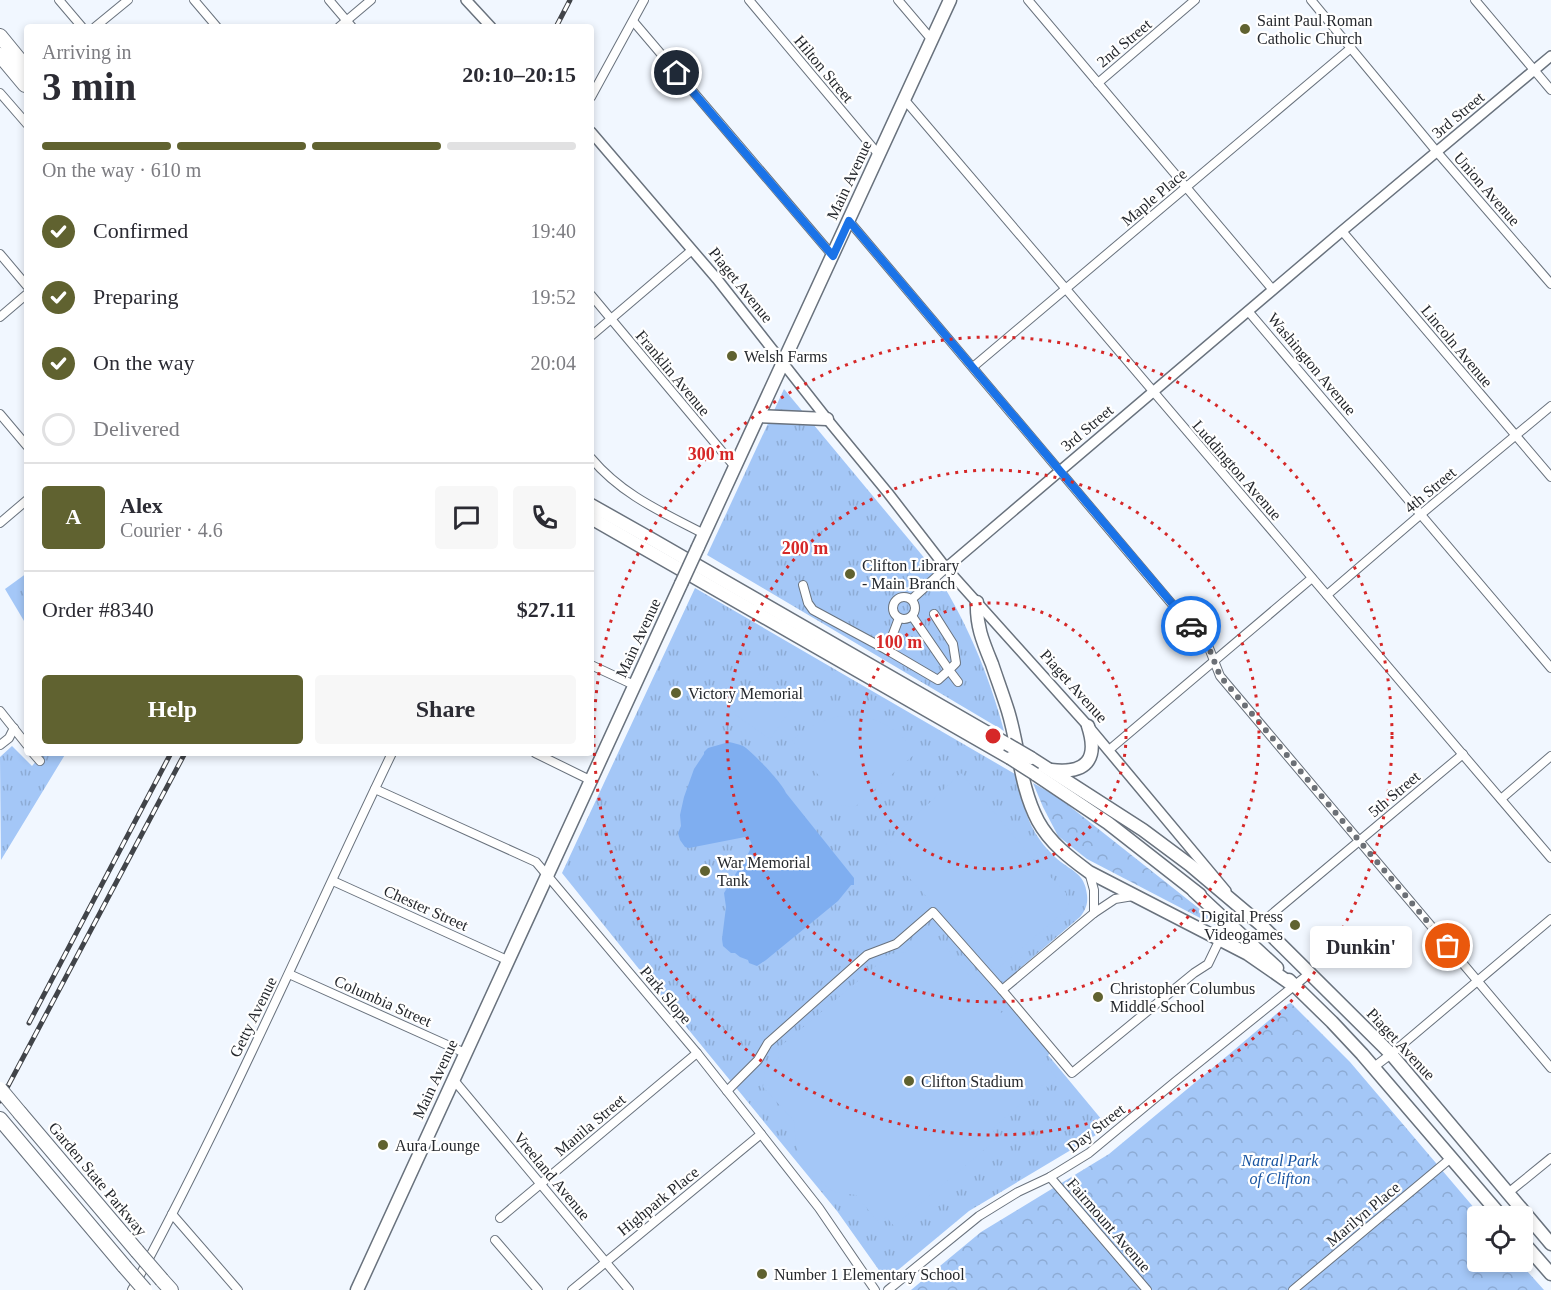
<!DOCTYPE html>
<html lang="en">
<head>
<meta charset="utf-8">
<style>
	:root { --surface:#fff; --page:#f7f7f7; --text:#2b2b33; --muted:#7c7c81; --line:#e1e1e2; --accent:#606230 }
	body { margin:0; font-family:"Times New Roman",serif; background:var(--page); color:var(--text); height:100vh; display:flex; flex-direction:column; font-size:22px; white-space:nowrap }
	* { box-sizing:border-box; margin:0 }
	p { font-size:20px; color:var(--muted) }
	.icon { flex:none; width:33px; height:33px; fill:none; stroke:currentColor; stroke-width:2; stroke-linecap:round; stroke-linejoin:round }
	.map { position:relative; flex:1; overflow:hidden }
	.panel { position:absolute; left:24px; top:24px; width:570px; height:732px; display:flex; flex-direction:column; background:var(--surface); border-radius:6px; box-shadow:0 3px 9px #0003 }
	.panel>* { flex:none }
	.fabs { position:absolute; left:1467px; top:1206px; display:grid; gap:12px }
	.fabs a { display:grid; place-items:center; width:66px; height:66px; border-radius:6px; background:var(--surface); box-shadow:0 3px 9px #0003; font-size:30px }
	.pin { position:absolute; display:grid; place-items:center; width:51px; height:51px; color:#fff; margin:-26px; border:3px solid #fff; border-radius:50%; box-shadow:0 2px 6px #0007 }
	.courier { position:absolute; display:grid; place-items:center; width:60px; height:60px; margin:-30px; border:4px solid #1a73e8; border-radius:50%; background:#fff; color:#222; box-shadow:0 2px 8px #0007 }
	.bubble { position:absolute; height:42px; border-radius:6px; background:var(--surface); box-shadow:0 3px 9px #0003; font-size:20px; font-weight:600; line-height:42px; text-align:center }
	.summary em { font-style:normal; font-weight:600 }
	.summary div { display:flex; flex-direction:column-reverse }
	.summary { display:flex; align-items:center; justify-content:space-between; height:102px; padding:0 18px }
	h1 { font-size:39px; font-weight:600; line-height:45px }
	.bar { display:grid; grid-template-columns:repeat(4,1fr); gap:9px 6px; align-content:center; height:72px; padding:0 18px }
	.bar i { height:8px; border-radius:4px; background:var(--line) }
	.bar .on { background:var(--accent) }
	.bar p { grid-column:span 4 }
	.line { display:flex; align-items:center; gap:15px; padding:0 18px; border-top:2px solid var(--line) }
	.line div { flex:1 }
	.round { display:grid; place-items:center; flex:none; width:63px; height:63px; border-radius:6px; background:var(--page) }
	ol { padding:0 18px; list-style:none }
	li { display:flex; align-items:center; gap:18px; height:66px }
	li p { margin-inline-start:auto }
	li .icon { padding:6px; border-radius:50%; background:var(--accent); color:#fff; stroke-width:4 }
	li:last-child { color:var(--muted) }
	li i { width:33px; height:33px; border:3px solid var(--line); border-radius:50% }
	.button { display:flex; gap:12px; margin-top:auto; padding:12px 18px }
	.button a { flex:1; height:69px; border-radius:6px; background:var(--accent); color:#fff; font-size:24px; font-weight:600; line-height:69px; text-align:center }
	.button a+a { background:var(--page); color:var(--text) }
	.map>svg:first-child { display:block }
</style>
</head>
<body>
<div class="map">
<svg width="1551" height="1290" viewBox="0 0 1551 1290">
	<defs>
		<pattern id="grass-tufts" width="24" height="20" patternUnits="userSpaceOnUse" patternTransform="scale(1.5)"><rect width="24" height="20" fill="#a4c7f7"/><path d="M3 7l-1-3M5 7V3M7 7l1-3M15 17l-1-3M17 17v-4M19 17l1-3" fill="none" stroke="#8dabd4"/></pattern>
		<pattern id="forest-crowns" width="20" height="18" patternUnits="userSpaceOnUse" patternTransform="scale(1.5)"><rect width="20" height="18" fill="#a4c7f7"/><path d="M2 6a3 3 0 1 1 6 0M12 15a3 3 0 1 1 6 0" fill="none" stroke="#8dabd4"/></pattern>
	</defs>
	<rect width="100%" height="100%" fill="#f1f7ff"/>
	<g fill="url(#grass-tufts)">
		<path d="M784,389l147,177c34,51 57,106 73,165l-297,-176z"/>
		<path d="M27,573v53l-22,-37z"/>
		<path d="M695,588l320,186c6,22 11,47 25,66 4,6 10,12 15,17 15,14 30,15 32,38 1,8 -1,15 -7,22l-84,72 54,64 -2,2 59,71 -11,9 -127,76 -83,69 -49,-69 -190,-232 -85,-106z"/>
		<path d="M12,746l20,20 11,-13h23l-65,107 -1,-103z"/>
	</g>
	<g fill="url(#forest-crowns)">
		<path d="M1033,783l25,14 167,132 -19,-8 -119,-62 -29,-23 -15,-29z"/>
		<path d="M1291,1003l59,59 131,154h-3v46h41l25,28h-633l70,-58 128,-78 118,-98 61,-52z"/>
	</g>
	<g fill="#a4c7f7">
		<path d="M760,673l38,26 -28,40 -36,-25z"/>
		<path d="M839,716c8,1 17,0 25,1 22,4 39,19 53,35l-62,55 -14,-2 -49,-65c14,-13 29,-19 47,-24z"/>
		<path d="M961,773l73,87 32,33v4l4,2 -3,10 -72,62 -104,-113 -1,-5 -5,-3v-5l7,-4v-3z"/>
		<path d="M924,938h14l63,75 9,-7 40,47 -8,7 15,19 -9,9 -4,-4 -52,45 6,9 -104,88 -8,-9 -7,6 -23,-28 -21,-3 -18,-11 -12,-17 -9,-18 -2,-25 -31,-34 2,-17 16,-14 -5,-6 114,-96 16,-2z"/>
	</g>
	<path fill="#7faef0" d="M729,742c4,1 10,2 14,4 9,5 40,38 43,47l68,85v7h-3l-13,16 -72,59 -9,6 -8,-3 -1,-3 -8,-3 -5,-4h-4l-8,-7 -1,-7 4,-32 -2,-14 25,-41 3,-7 -2,-5 -5,-3 -56,11 -4,-1 -5,-7 -2,-7 3,-7 -1,-11 4,-18 10,-28 10,-15v-2l4,-4z"/>
	<g fill="none" stroke-linecap="round" stroke-linejoin="round">
		<defs>
			<g id="minor">
				<path d="M59,0l23,27"/>
				<path d="M194,0l23,27"/>
				<path d="M329,0l23,27"/>
				<path d="M749,0l130,155"/>
				<path d="M898,0l34,40"/>
				<path d="M1028,0l245,290"/>
				<path d="M1311,0l126,152 114,132"/>
				<path d="M1475,0l76,90"/>
				<path d="M633,21l200,235"/>
				<path d="M95,27l33,-27"/>
				<path d="M339,27l32,-27"/>
				<path d="M1098,83l97,-83"/>
				<path d="M0,93l27,31"/>
				<path d="M591,97l53,-97"/>
				<path d="M904,99l647,759"/>
				<path d="M849,221l360,427 11,28 331,392"/>
				<path d="M1342,231l209,246"/>
				<path d="M0,254l27,32"/>
				<path d="M591,295l144,172"/>
				<path d="M1248,311l303,357"/>
				<path d="M0,317l27,-23"/>
				<path d="M591,336l101,-86"/>
				<path d="M973,367l378,-319"/>
				<path d="M0,414l27,32"/>
				<path d="M591,458c31,37 71,54 113,76"/>
				<path d="M0,523l27,-23"/>
				<path d="M803,585l5,18 5,7 74,40 12,-32"/>
				<path d="M1327,595l93,-80 131,-109"/>
				<circle cx="904" cy="608" r="11"/>
				<path d="M912,599l34,-31"/>
				<path d="M934,614l19,30 3,19 -7,7 9,12"/>
				<path d="M887,650l51,30 11,-10 -37,-54"/>
				<path d="M591,665l43,20"/>
				<path d="M0,711l27,34"/>
				<path d="M0,745l9,-7 5,-10"/>
				<path d="M1109,750l203,-172"/>
				<path d="M33,753l7,8"/>
				<path d="M535,753l55,27"/>
				<path d="M375,789l161,73 161,191 64,81 58,74 56,82"/>
				<path d="M1501,799l50,-43"/>
				<path d="M1089,872l5,18v23l-92,77 70,83 122,-100 14,-9 12,-25"/>
				<path d="M333,881l174,79"/>
				<path d="M1094,913l21,-14 18,-3"/>
				<path d="M1260,924l203,-170"/>
				<path d="M289,974l176,79"/>
				<path d="M1374,1067l17,-13 160,-135"/>
				<path d="M453,1079l176,211"/>
				<path d="M727,1091l31,-31 10,-17 99,-88 29,-11 37,-32 69,78"/>
				<path d="M1050,1177l97,113"/>
				<path d="M1508,1193l43,-35"/>
				<path d="M172,1214l66,76"/>
				<path d="M500,1218l197,-165"/>
				<path d="M495,1240l43,50"/>
				<path d="M132,1290c95,-175 174,-358 260,-537"/>
				<path d="M572,1290l189,-156"/>
				<path d="M888,1290l91,-74 39,-24 32,-15 39,-24 87,-72 134,-108"/>
				<path d="M1293,1290l158,-132"/>
			</g>
			<g id="tertiary">
				<path d="M466,0l25,27"/>
				<path d="M591,132l126,147 110,140 61,74 58,75 142,158 138,165"/>
				<path d="M946,568l396,-337 209,-175"/>
			</g>
			<g id="primary">
				<path d="M759,416l68,3"/>
				<path d="M698,547l252,-547"/>
				<path d="M357,1290l324,-706"/>
			</g>
			<g id="trunk">
				<path d="M591,505l55,31 361,208"/>
				<path d="M591,518l419,240"/>
				<path d="M977,602c-1,24 6,40 15,62 5,15 11,31 16,47 11,36 12,76 30,110 12,22 32,37 51,51l159,82 46,32"/>
				<path d="M1031,758l112,72 47,35 70,59 131,130 160,190"/>
				<path d="M1051,770c35,4 48,-10 37,-44"/>
				<path d="M1035,774l73,49 92,72"/>
				<path d="M1194,891l83,77"/>
				<path d="M1289,980l43,42 30,32 139,162"/>
				<path d="M1522,1241l29,33"/>
			</g>
			<g id="motorway">
				<path d="M0,36l27,33"/>
				<path d="M0,55l25,30"/>
				<path d="M20,1113l117,138"/>
				<path d="M0,1119l124,147"/>
				<path d="M162,1280l9,10"/>
			</g>
		</defs>
		<use href="#minor" stroke="#69727d" stroke-width="10"/>
		<use href="#tertiary" stroke="#69727d" stroke-width="12"/>
		<use href="#primary" stroke="#69727d" stroke-width="15"/>
		<use href="#trunk" stroke="#69727d" stroke-width="15"/>
		<use href="#motorway" stroke="#69727d" stroke-width="16"/>
		<use href="#minor" stroke="#fff" stroke-width="8"/>
		<use href="#tertiary" stroke="#fff" stroke-width="9"/>
		<use href="#primary" stroke="#fff" stroke-width="12"/>
		<use href="#trunk" stroke="#fff" stroke-width="12"/>
		<use href="#motorway" stroke="#fff" stroke-width="14"/>
		<defs>
			<g id="rail">
				<path d="M556,27l14,-27"/>
				<path d="M29,1023l142,-270"/>
				<path d="M0,1101l185,-348"/>
			</g>
		</defs>
		<use href="#rail" stroke="#414449" stroke-width="5"/>
		<use href="#rail" stroke="#fff" stroke-width="3" stroke-dasharray="9" stroke-linecap="butt"/>
		<defs>
			<path id="primary-bridge" d="M681,584l17,-37"/>
			<g id="trunk-bridge">
				<path d="M1007,744l24,14"/>
				<path d="M1010,758l25,16"/>
			</g>
			<g id="motorway-bridge">
				<path d="M0,1089l20,24"/>
				<path d="M137,1251l25,29"/>
				<path d="M124,1266l21,24"/>
			</g>
		</defs>
		<use href="#primary-bridge" stroke="#69727d" stroke-width="15" stroke-linecap="butt"/>
		<use href="#trunk-bridge" stroke="#69727d" stroke-width="15" stroke-linecap="butt"/>
		<use href="#motorway-bridge" stroke="#69727d" stroke-width="16" stroke-linecap="butt"/>
		<use href="#primary-bridge" stroke="#fff" stroke-width="12"/>
		<use href="#trunk-bridge" stroke="#fff" stroke-width="12"/>
		<use href="#motorway-bridge" stroke="#fff" stroke-width="14"/>
	</g>
	<g fill="none" stroke-linecap="round" stroke-linejoin="round">
		<path stroke="#6c7076" stroke-width="6" stroke-dasharray="0 10.8" d="M1191,626l18,22 11,28 228,270"/>
		<path stroke="#1a73e8" stroke-width="8" d="M677,73l156,183 16,-35 342,405"/>
	</g>
	<g fill="none" stroke="#d62828" stroke-width="3" stroke-dasharray="3 6">
		<circle cx="993" cy="736" r="133"/>
		<circle cx="993" cy="736" r="266"/>
		<circle cx="993" cy="736" r="399"/>
	</g>
	<g fill="#606230" stroke="#fff" stroke-width="2">
		<circle cx="1245" cy="29" r="6"/>
		<circle cx="732" cy="356" r="6"/>
		<circle cx="850" cy="574" r="6"/>
		<circle cx="676" cy="693" r="6"/>
		<circle cx="705" cy="871" r="6"/>
		<circle cx="1295" cy="925" r="6"/>
		<circle cx="1098" cy="997" r="6"/>
		<circle cx="909" cy="1081" r="6"/>
		<circle cx="383" cy="1145" r="6"/>
		<circle cx="762" cy="1274" r="6"/>
	</g>
	<g text-anchor="middle" dominant-baseline="central" stroke-width="4.5" stroke-linejoin="round" paint-order="stroke">
		<g font-size="16" fill="#25282d" stroke="#fff" text-anchor="start">
			<text x="1257" y="20">Saint Paul Roman<tspan x="1257" dy="18">Catholic Church</tspan></text>
			<text x="744" y="356">Welsh Farms</text>
			<text x="862" y="565">Clifton Library<tspan x="862" dy="18">- Main Branch</tspan></text>
			<text x="688" y="693">Victory Memorial</text>
			<text x="717" y="862">War Memorial<tspan x="717" dy="18">Tank</tspan></text>
			<text x="1283" y="916" text-anchor="end">Digital Press<tspan x="1283" dy="18">Videogames</tspan></text>
			<text x="1110" y="988">Christopher Columbus<tspan x="1110" dy="18">Middle School</tspan></text>
			<text x="921" y="1081">Clifton Stadium</text>
			<text x="395" y="1145">Aura Lounge</text>
			<text x="774" y="1274">Number 1 Elementary School</text>
		</g>
		<g font-size="16" fill="#25282d" stroke="#fff">
			<text transform="translate(1124 43) rotate(-40)">2nd Street</text>
			<text transform="translate(824 69) rotate(50)">Hilton Street</text>
			<text transform="translate(1458 115) rotate(-40)">3rd Street</text>
			<text transform="translate(849 180) rotate(-65)">Main Avenue</text>
			<text transform="translate(1487 189) rotate(49)">Union Avenue</text>
			<text transform="translate(1154 197) rotate(-40)">Maple Place</text>
			<text transform="translate(741 285) rotate(51)">Piaget Avenue</text>
			<text transform="translate(1457 346) rotate(50)">Lincoln Avenue</text>
			<text transform="translate(1312 364) rotate(50)">Washington Avenue</text>
			<text transform="translate(673 373) rotate(50)">Franklin Avenue</text>
			<text transform="translate(1087 428) rotate(-40)">3rd Street</text>
			<text transform="translate(1237 470) rotate(49)">Luddington Avenue</text>
			<text transform="translate(1430 490) rotate(-40)">4th Street</text>
			<text transform="translate(638 638) rotate(-65)">Main Avenue</text>
			<text transform="translate(1074 686) rotate(48)">Piaget Avenue</text>
			<text transform="translate(1394 794) rotate(-40)">5th Street</text>
			<text transform="translate(426 908) rotate(24)">Chester Street</text>
			<text transform="translate(666 995) rotate(50)">Park Slope</text>
			<text transform="translate(383 1001) rotate(24)">Columbia Street</text>
			<text transform="translate(253 1017) rotate(-64)">Getty Avenue</text>
			<text transform="translate(1401 1044) rotate(47)">Piaget Avenue</text>
			<text transform="translate(435 1079) rotate(-65)">Main Avenue</text>
			<text transform="translate(590 1125) rotate(-40)">Manila Street</text>
			<text transform="translate(1096 1128) rotate(-38)">Day Street</text>
			<text transform="translate(552 1176) rotate(50)">Vreeland Avenue</text>
			<text transform="translate(98 1179) rotate(50)">Garden State Parkway</text>
			<text transform="translate(658 1201) rotate(-39)">Highpark Place</text>
			<text transform="translate(1363 1214) rotate(-40)">Marilyn Place</text>
			<text transform="translate(1109 1225) rotate(49)">Fairmount Avenue</text>
		</g>
		<g font-size="16" font-style="italic" fill="#1854a1" stroke="#fff">
			<text x="1280" y="1160">Natral Park<tspan x="1280" dy="18">of Clifton</tspan></text>
		</g>
	</g>
	<circle cx="993" cy="736" r="9" fill="#d62828" stroke="#fff" stroke-width="3"/>
	<g font-size="18" text-anchor="middle" font-weight="bold" fill="#d62828" stroke="#fff" stroke-width="4.5" stroke-linejoin="round" paint-order="stroke">
		<text x="711" y="460">300 m</text>
		<text x="805" y="554">200 m</text>
		<text x="899" y="648">100 m</text>
	</g>
</svg>
<div class="fabs">
<a><svg class="icon" aria-label="locate" viewBox="0 0 24 24"><circle cx="12" cy="12" r="6"/><path d="M12 2v4M12 18v4M2 12h4M18 12h4"/></svg></a>
</div>
<div class="pin" style="left:1448px;top:946px;background:#ea580c"><svg class="icon" aria-label="bag" viewBox="0 0 24 24"><path d="M5 8h14l-1 12H6zM9 8a3 3 0 0 1 6 0"/></svg></div>
<div class="pin" style="left:677px;top:73px;background:#1f2937"><svg class="icon" aria-label="home" viewBox="0 0 24 24"><path d="M3 11l9-7 9 7M6 9v11h12V9"/></svg></div>
<div class="courier" style="left:1191px;top:626px"><svg class="icon" aria-label="car" viewBox="0 0 24 24"><path d="M5 17H2v-5l4-1 3-4h7l3 4 3 1v5h-3M9 17h6M6 11h13"/><circle cx="7" cy="17" r="2"/><circle cx="17" cy="17" r="2"/></svg></div>
<div class="bubble" style="left:1310px;top:926px;width:102px">Dunkin'</div>
<section class="panel">
<div class="summary"><div><h1>3 min</h1><p>Arriving in</p></div><em>20:10–20:15</em></div>
<div class="bar"><i class="on"></i><i class="on"></i><i class="on"></i><i></i><p>On the way · 610 m</p></div>
<ol>
<li><svg class="icon" aria-label="check" viewBox="0 0 24 24"><path d="M5 12l5 5 9-10"/></svg>Confirmed<p>19:40</p></li>
<li><svg class="icon" aria-label="check" viewBox="0 0 24 24"><path d="M5 12l5 5 9-10"/></svg>Preparing<p>19:52</p></li>
<li><svg class="icon" aria-label="check" viewBox="0 0 24 24"><path d="M5 12l5 5 9-10"/></svg>On the way<p>20:04</p></li>
<li><i></i>Delivered</li>
</ol>
<div class="line" style="height:108px"><b class="round" style="background:var(--accent);color:#fff">A</b><div><b>Alex</b><p>Courier · 4.6</p></div><a class="round"><svg class="icon" aria-label="chat" viewBox="0 0 24 24"><path d="M4 5h16v11H9l-5 4z"/></svg></a><a class="round"><svg class="icon" aria-label="phone" viewBox="0 0 24 24"><path d="M5 4h4l2 5-3 2q2 4 5 5l2-3 5 2v4C11 20 4 13 5 4z"/></svg></a></div>
<div class="line" style="height:78px"><div>Order #8340</div><b>$27.11</b></div>
<div class="button"><a>Help</a><a>Share</a></div>
</section>
</div>
</body>
</html>
